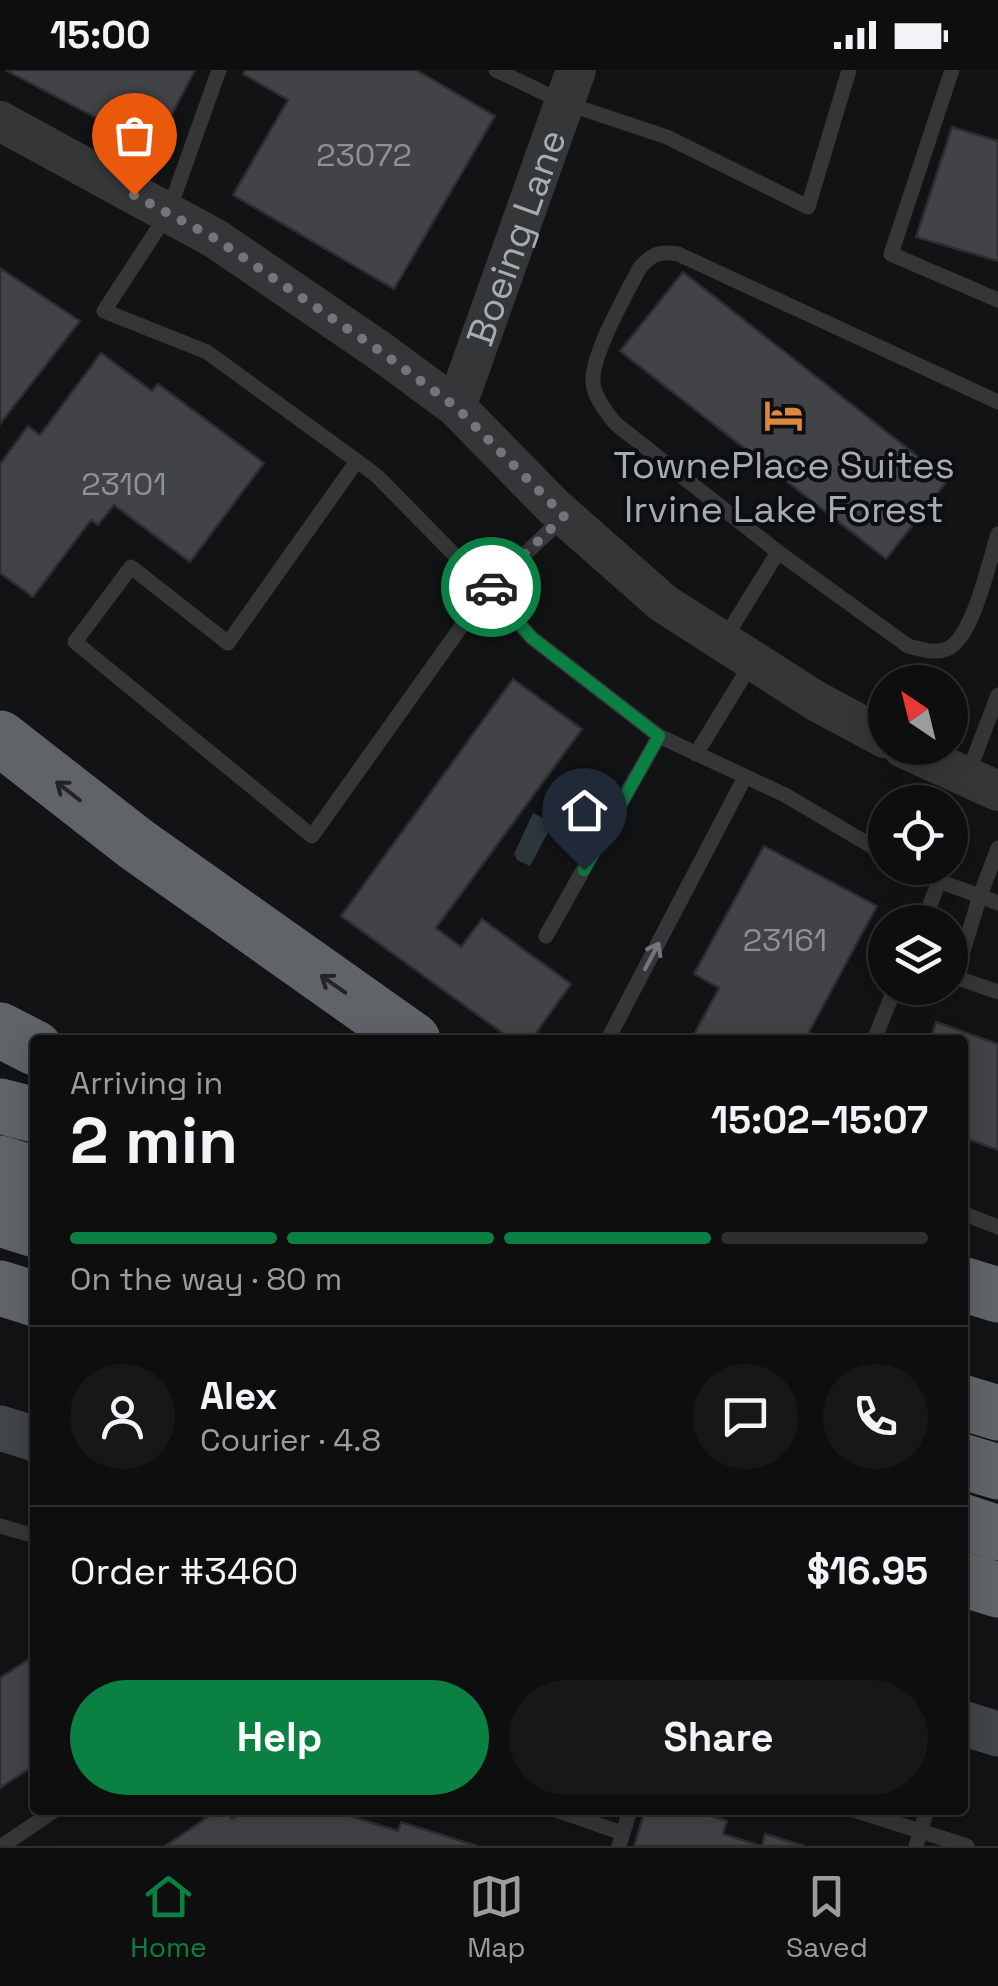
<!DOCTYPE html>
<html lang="en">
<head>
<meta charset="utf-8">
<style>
	:root { --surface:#0e0e0f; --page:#171718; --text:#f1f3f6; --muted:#9b9c9e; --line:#2e2e2f; --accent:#0b8043 }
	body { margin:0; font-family:"Space Grotesk",sans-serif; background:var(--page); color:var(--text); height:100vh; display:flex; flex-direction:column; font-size:38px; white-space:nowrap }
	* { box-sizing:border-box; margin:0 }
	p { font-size:32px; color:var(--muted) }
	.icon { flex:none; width:55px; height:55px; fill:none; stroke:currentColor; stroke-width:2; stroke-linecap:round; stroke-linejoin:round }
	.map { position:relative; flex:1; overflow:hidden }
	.details { position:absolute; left:30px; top:965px; width:938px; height:780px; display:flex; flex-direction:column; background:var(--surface); border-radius:10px; box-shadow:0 5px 25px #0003,0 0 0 2px var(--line) }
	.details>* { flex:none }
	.needle { width:65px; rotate:325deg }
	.buttons { position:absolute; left:868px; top:595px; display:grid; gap:20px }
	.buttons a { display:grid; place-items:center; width:100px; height:100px; border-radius:50%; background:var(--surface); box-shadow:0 5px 25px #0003,0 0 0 2px var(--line); font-size:50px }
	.pin { position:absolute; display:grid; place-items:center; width:85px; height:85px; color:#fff; margin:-102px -42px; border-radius:50% 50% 50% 0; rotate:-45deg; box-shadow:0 0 10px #0007 }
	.pin .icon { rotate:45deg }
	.courier { position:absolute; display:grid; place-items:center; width:100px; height:100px; margin:-50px; border:8px solid #0b8043; border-radius:50%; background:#fff; color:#222; box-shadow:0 2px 12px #0007 }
	.summary em { font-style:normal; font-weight:700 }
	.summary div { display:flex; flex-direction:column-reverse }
	.summary { display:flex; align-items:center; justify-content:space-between; height:170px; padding:0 40px }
	h1 { font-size:65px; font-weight:700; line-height:75px }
	.bar { display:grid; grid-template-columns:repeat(4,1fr); gap:15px 10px; align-content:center; height:120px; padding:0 40px }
	.bar i { height:12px; border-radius:8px; background:var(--line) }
	.bar .selected { background:var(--accent) }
	.bar p { grid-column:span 4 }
	.line { display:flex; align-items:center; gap:25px; padding:0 40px; border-top:2px solid var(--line) }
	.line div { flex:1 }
	.round { display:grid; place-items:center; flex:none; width:105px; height:105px; border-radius:52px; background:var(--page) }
	.cta { display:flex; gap:20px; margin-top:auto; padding:20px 40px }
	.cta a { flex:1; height:115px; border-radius:60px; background:var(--accent); color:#fff; font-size:40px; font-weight:700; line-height:115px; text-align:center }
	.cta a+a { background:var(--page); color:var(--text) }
	.status { display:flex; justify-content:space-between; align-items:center; height:70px; padding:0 50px; background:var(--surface); direction:ltr }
	.status svg { height:28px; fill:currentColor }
	.tab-bar { display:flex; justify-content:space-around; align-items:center; height:140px; border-top:2px solid var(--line); background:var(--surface); font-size:28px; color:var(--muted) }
	.tab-bar a { display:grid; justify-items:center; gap:5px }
	.tab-bar .selected { color:var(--accent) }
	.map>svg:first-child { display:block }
</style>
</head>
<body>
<div class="status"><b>15:00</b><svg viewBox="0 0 49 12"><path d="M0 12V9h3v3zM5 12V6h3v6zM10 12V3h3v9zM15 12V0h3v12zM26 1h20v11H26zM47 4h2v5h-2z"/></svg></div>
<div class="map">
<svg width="998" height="1776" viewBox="0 0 998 1776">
	<rect width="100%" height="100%" fill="#121314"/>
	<path fill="#2d373b" d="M533,743l20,10 -23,43 -13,-6 -3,-6z"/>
	<g fill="#424347" stroke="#2d2d30" stroke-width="2.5">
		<path d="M5,0h190l-41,78z"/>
		<path d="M245,0h171l79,46 -101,173 -161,-94 55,-95 -45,-26z"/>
		<path d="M952,57l46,14v120l-82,-24z"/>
		<path d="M0,198l80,53 -80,103z"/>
		<path d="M683,202l265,208 -62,79 -266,-208z"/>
		<path d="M101,283l51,38 6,-7 106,79 -74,99 -76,-57 -16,20 -7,-5 -58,77 -33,-24v-109l28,-38 12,9z"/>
		<path d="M513,609l69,50 -146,199 25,19 21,-28 89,65 -40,56h-19l-171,-124z"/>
		<path d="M764,776l113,60 -68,126 15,8h-133l28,-52 -25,-14z"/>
		<path d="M936,952l62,22v106l-36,-13v-97h-32z"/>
		<path d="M35,1585v110l-35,23v-110z"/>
		<path d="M218,1740h8l6,9 13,-9h86l67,21 3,-9 76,24h-312z"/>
		<path d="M645,1740h48l34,11 -4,13 38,12h-127z"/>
		<path d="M765,1764l39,12h-42z"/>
	</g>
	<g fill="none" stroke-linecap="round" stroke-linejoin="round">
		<g stroke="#343638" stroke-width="15">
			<path d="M219,0l-51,143 -64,98 103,41 150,109 20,15 111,113 -176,247 -237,-194 56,-75 97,76 129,-182"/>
			<path d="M496,0l69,33 102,34 141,70 41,-137"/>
			<path d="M952,0l-61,184 107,46"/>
			<path d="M998,332l-320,-148c-19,-3 -27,0 -39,15 -13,26 -48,86 -46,113 1,15 13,30 23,42l162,128 130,94c12,3 26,8 39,3 26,-11 42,-87 51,-115"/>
			<path d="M564,447l-76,72 44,49 127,98"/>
			<path d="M725,568l53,-86"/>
			<path d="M696,684l55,-90"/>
			<path d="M967,706l31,-81"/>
			<path d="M907,798l12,6 61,22 18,-48"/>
			<path d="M998,833l-18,-7 -25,81 43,15"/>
			<path d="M923,852l16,-40"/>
			<path d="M546,866l113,-200 126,59 100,59"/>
			<path d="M614,970l-5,-3 136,-260"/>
			<path d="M874,970l21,-52"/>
			<path d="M962,1143l36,14"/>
			<path d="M0,1456l35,10"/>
			<path d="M556,1740l66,23"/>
			<path d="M854,1740l113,36"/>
			<path d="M2,1776l53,-36"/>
			<path d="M619,1776l11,-36"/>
			<path d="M916,1776l11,-36"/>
		</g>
		<g stroke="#343638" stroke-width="40">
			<path d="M0,51l216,118 164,112 76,56 98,100 109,96 153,98 69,37"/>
			<path id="s1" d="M456,337l120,-337"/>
			<path d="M903,678l95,43"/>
		</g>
		<g stroke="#424548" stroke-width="45">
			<path d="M0,1358l35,11"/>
			<path d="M962,1653l36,11"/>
		</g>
		<g stroke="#606469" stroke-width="55">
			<path d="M0,668l136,106 277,196"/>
			<path d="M0,960l35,18"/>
			<path d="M0,1036l35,9"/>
			<path d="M0,1093l35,11"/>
			<path d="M0,1149l35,11"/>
			<path d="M962,1214l36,11"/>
			<path d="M0,1218l35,11"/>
			<path d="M962,1332l36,11"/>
			<path d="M962,1391l36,11"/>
			<path d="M962,1451l36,12"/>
			<path d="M962,1509l36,11"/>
		</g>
	</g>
	<defs><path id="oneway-shaft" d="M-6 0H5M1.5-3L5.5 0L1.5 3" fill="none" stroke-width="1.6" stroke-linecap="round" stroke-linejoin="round" transform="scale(2.5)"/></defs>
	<g stroke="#222426">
		<use href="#oneway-shaft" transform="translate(68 721) rotate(-142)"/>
		<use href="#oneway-shaft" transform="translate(333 914) rotate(-145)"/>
	</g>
	<use stroke="#73777c" href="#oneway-shaft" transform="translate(652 886) rotate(-62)"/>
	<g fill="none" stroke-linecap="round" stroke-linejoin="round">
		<path stroke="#72767b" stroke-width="10" stroke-dasharray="0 18" d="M134,125l82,44 164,112 76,56 108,109 -73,71"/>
		<path stroke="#0b8043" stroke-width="12" d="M491,517l-3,2 44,49 127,98 -75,134"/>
	</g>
	<defs>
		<symbol id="hotel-bare" viewBox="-9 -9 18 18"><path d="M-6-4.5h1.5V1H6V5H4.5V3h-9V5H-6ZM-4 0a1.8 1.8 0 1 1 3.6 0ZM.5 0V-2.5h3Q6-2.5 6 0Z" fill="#dc8742" stroke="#0d0e0f" stroke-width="2.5" paint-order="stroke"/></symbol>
	</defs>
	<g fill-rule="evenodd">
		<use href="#hotel-bare" x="756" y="318" width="55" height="55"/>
	</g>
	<g text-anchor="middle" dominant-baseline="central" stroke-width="8" stroke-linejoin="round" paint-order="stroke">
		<g font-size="32" fill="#8d9298">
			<text x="364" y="85">23072</text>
			<text x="124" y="414">23101</text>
			<text x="785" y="870">23161</text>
		</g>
		<g font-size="38" fill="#a6acb3" stroke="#0d0e0f">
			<text stroke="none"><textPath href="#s1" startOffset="180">Boeing Lane</textPath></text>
		</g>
		<g font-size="38" fill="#a6acb3" stroke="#0d0e0f">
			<text x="784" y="395">TownePlace Suites<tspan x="784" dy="44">Irvine Lake Forest</tspan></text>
		</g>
	</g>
</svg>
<div class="buttons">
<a><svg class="needle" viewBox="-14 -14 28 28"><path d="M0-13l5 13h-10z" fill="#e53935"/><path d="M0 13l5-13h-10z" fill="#9b9c9e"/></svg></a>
<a><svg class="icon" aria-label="locate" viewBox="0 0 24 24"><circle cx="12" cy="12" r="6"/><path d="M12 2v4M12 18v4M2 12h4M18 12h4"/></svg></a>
<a><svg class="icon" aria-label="layers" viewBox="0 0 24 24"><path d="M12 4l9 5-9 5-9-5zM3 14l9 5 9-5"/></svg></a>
</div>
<div class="pin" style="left:134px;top:125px;background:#ea580c"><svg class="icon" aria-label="bag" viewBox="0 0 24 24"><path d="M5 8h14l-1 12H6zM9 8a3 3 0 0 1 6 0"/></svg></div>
<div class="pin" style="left:584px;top:800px;background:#1f2937"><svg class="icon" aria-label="home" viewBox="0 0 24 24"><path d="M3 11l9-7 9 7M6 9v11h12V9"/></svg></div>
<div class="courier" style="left:491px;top:517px"><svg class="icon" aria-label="car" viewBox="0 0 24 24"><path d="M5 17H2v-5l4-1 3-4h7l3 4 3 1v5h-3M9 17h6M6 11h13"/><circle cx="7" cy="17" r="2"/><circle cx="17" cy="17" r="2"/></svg></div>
<section class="details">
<div class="summary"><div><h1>2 min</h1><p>Arriving in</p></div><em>15:02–15:07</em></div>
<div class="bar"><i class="selected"></i><i class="selected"></i><i class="selected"></i><i></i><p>On the way · 80 m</p></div>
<div class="line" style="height:180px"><a class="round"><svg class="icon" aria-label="person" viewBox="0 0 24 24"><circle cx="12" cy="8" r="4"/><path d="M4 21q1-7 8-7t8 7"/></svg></a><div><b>Alex</b><p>Courier · 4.8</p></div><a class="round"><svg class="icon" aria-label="chat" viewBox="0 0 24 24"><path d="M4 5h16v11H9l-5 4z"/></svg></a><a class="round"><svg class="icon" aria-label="phone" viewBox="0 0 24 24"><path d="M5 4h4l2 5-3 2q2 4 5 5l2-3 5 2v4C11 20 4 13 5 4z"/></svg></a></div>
<div class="line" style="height:130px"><div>Order #3460</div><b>$16.95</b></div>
<div class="cta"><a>Help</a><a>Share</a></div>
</section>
</div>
<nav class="tab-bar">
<a class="selected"><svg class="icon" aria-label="home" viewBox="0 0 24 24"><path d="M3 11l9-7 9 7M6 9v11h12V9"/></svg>Home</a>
<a><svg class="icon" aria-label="map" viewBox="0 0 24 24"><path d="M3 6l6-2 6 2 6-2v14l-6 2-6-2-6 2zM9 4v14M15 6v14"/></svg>Map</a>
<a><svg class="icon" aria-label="saved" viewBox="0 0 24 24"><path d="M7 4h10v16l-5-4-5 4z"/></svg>Saved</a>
</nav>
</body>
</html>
